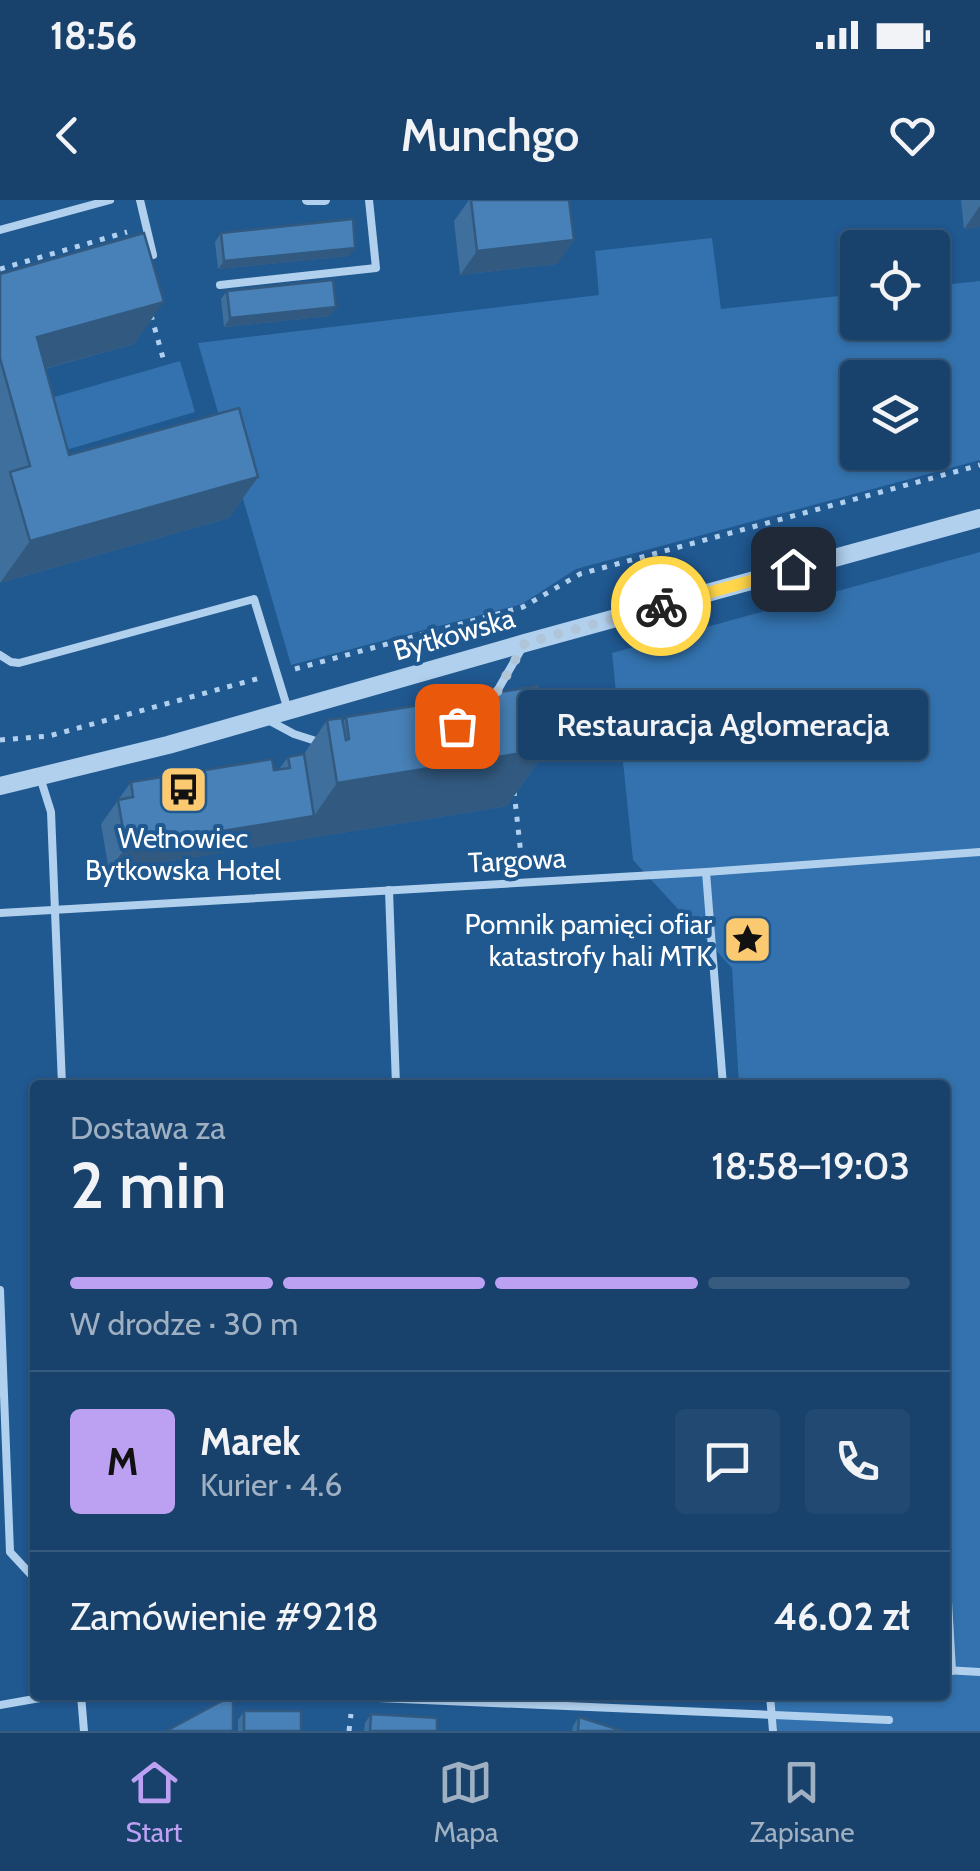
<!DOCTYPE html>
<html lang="pl">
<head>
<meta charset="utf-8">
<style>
	:root { --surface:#18426c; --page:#214972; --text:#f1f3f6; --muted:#9fb0c2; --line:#365b7f; --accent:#bca0f2 }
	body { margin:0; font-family:Cabin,sans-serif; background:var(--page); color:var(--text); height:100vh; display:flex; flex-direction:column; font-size:38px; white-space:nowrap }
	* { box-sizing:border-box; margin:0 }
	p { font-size:32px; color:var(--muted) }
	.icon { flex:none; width:55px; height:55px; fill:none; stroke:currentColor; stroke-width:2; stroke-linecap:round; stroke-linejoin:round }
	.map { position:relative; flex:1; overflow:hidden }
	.side { position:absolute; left:30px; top:880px; width:920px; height:620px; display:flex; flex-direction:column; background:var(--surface); border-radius:10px; box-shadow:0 2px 8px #0004,0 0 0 2px var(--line) }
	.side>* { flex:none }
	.fabs { position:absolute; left:840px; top:30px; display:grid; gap:20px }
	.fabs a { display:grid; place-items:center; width:110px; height:110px; border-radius:10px; background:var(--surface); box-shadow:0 2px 8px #0004,0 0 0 2px var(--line); font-size:50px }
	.pin { position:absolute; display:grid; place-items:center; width:85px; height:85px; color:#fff; margin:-42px; border-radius:20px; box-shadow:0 5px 15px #0006 }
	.courier { position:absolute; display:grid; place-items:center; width:100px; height:100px; margin:-50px; border:8px solid #ffd54a; border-radius:50%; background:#fff; color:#222; box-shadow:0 2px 12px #0007 }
	.bubble { position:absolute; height:70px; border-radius:10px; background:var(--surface); box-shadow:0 2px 8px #0004,0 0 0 2px var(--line); font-size:32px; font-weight:600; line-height:70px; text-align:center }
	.headline em { font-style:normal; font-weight:600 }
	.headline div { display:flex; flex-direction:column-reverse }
	.headline { display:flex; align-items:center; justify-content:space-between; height:170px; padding:0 40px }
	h1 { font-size:65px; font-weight:600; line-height:75px }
	.bar { display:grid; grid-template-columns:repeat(4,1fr); gap:15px 10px; align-content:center; height:120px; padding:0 40px }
	.bar i { height:12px; border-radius:8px; background:var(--line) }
	.bar .on { background:var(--accent) }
	.bar p { grid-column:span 4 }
	.line { display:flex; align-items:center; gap:25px; padding:0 40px; border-top:2px solid var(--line) }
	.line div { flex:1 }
	.round { display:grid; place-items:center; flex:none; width:105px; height:105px; border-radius:10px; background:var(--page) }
	.status { display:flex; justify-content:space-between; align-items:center; height:70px; padding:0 50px; background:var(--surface); direction:ltr }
	.status svg { height:28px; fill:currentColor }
	header { display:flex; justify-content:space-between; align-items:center; height:130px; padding:0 40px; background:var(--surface); font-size:45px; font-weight:600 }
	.menu { display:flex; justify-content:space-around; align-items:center; height:140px; border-top:2px solid var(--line); background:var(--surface); font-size:28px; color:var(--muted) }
	.menu a { display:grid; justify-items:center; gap:5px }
	.menu .on { color:var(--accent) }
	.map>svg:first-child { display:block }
</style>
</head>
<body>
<div class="status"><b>18:56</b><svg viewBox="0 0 49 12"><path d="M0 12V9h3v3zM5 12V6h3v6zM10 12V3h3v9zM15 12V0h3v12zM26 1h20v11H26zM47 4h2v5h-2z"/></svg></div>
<header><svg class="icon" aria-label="back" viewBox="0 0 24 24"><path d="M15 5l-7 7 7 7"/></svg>Munchgo<svg class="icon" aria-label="heart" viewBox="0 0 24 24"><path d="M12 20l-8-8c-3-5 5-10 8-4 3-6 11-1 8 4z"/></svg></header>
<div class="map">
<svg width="980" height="1531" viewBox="0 0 980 1531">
	<rect width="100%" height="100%" fill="#205890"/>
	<g fill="#3372ae" fill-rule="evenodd">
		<path d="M712,38l9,71 136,-15 1,28h74l1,-36 47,-5v179l-404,109 -54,35 -231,61 -93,-322 401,-48 -4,-44zM858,178h74v74h-74z"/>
		<path d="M180,161l15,51 -129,38 -15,-52z"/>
		<path d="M980,352v1179h-203l-3,-36h171v-610h-206l-7,-117 -99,-108 -21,-207z"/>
	</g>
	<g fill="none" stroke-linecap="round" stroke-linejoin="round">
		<g stroke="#b0d0ed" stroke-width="5" stroke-dasharray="5 8" stroke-linecap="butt">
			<path d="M0,69l127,-37"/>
			<path d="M151,115l14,50"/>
			<path d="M295,469l228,-62 57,-33 400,-109"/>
			<path d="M0,540l49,-4 211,-58"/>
			<path d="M514,591l8,73"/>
			<path d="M349,1531l2,-17"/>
		</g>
		<g stroke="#b0d0ed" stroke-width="8">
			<path d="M140,0l13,55"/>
			<path d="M0,30l110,-30"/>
			<path d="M220,85l156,-17 -7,-68"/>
			<path d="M0,455l11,7 8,1 235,-64 34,111"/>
			<path d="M492,500l30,-52"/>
			<path d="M268,520l26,14 25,8"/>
			<path d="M40,577l11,35 11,273"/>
			<path d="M706,672l17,213"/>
			<path d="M389,690l7,195"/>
			<path d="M0,713l706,-41 274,-20"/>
			<path d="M0,1090l10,262 25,27"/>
			<path d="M948,1401l4,70"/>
			<path d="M945,1470l35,2"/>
			<path d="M81,1495l3,36"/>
			<path d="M309,1495l580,25"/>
			<path d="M770,1495l3,36"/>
			<path d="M0,1505l57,-10"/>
		</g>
		<path stroke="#b0d0ed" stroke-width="10" d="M307,0h18"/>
		<path stroke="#b0d0ed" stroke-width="18" d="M0,586l168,-41 357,-102 455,-125"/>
	</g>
	<g fill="#3e6f9d">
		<path d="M469,0h100l-12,64 -97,11 -6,-54z"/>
		<path d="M961,0h19v27l-16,2z"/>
		<path d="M221,33l128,23 -131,13 -3,-27z"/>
		<path d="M0,74l134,70 -89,25 24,86 189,22 -29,41 -229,65z"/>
		<path d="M227,91l109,16 -6,9 -106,11 -3,-28z"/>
		<path d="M346,517l201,32 -40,57 -398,65 -8,-47 30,-42 148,-13 9,-12 16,-3 23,-34 16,2z"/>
		<path d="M244,1511l57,20h-63v-11z"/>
		<path d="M371,1514l66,17h-73l1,-8z"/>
		<path d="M579,1517l44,14h-51l1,-5z"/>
	</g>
	<g fill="#325a80">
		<path d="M980,6v21l-16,2z"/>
		<path d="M574,40l-17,24 -97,11 17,-24z"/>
		<path d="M355,48l-6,8 -131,13 6,-8z"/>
		<path d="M164,102l-30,42 -127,35 30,-42z"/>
		<path d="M336,107l-6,9 -106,11 6,-9z"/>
		<path d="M258,277l-29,41 -229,65 30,-42z"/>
		<path d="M547,549l-40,57 -398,65 17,-24 188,-31 23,-33z"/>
	</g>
	<g fill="#4881b7" stroke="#325a80" stroke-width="2.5">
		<path d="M471,0h98l5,40 -97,11z"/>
		<path d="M353,19l2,29 -131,13 -3,-28z"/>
		<path d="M144,33l20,69 -127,35 32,118 170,-47 19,69 -228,64 -20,-69 20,-6 -30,-108v-84z"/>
		<path d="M333,80l3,27 -106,11 -3,-27z"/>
		<path d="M538,486l9,63 -210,34 -10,-63 15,-2 4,22 3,-1 -3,-22z"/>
		<path d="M304,554l10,62 -188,31 -8,-47 15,-3 -2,-15 141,-23 2,11 16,-2 -2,-11z"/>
		<path d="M233,1495v36h-67z"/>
		<rect x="244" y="1511" width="57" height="20"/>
		<path d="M371,1514l66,4v13h-67z"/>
		<path d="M579,1517l44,14h-45z"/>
	</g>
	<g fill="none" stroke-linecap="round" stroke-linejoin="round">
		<path stroke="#b1c5d8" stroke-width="10" stroke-dasharray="0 18" d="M457,526l36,-27 32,-56 136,-37"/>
		<path stroke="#ffd54a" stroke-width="12" d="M661,406l132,-37"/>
	</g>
	<defs>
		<symbol id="bus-square" viewBox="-11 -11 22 22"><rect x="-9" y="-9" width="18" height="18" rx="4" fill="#fac970" stroke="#205890"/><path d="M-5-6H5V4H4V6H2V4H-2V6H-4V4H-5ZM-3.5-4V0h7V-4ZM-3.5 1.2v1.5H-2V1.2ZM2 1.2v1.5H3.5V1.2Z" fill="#111"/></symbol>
		<symbol id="sight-square" viewBox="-11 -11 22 22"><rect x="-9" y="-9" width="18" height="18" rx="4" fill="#fac970" stroke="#205890"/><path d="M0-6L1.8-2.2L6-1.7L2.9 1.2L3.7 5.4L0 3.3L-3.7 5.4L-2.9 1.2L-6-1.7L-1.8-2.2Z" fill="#111"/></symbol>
	</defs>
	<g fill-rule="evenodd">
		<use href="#bus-square" x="156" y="562" width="55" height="55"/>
		<use href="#sight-square" x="720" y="712" width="55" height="55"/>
	</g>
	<g text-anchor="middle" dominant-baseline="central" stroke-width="8" stroke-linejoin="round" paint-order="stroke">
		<g font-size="28" fill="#fff" stroke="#205890">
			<text transform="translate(454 434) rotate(-16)">Bytkowska</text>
			<text transform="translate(517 660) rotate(-3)">Targowa</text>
		</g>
		<g font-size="28" fill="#fff" stroke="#205890">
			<text x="183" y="638">Wełnowiec<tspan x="183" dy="32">Bytkowska Hotel</tspan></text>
			<text x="712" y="724" text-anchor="end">Pomnik pamięci ofiar<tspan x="712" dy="32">katastrofy hali MTK</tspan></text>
		</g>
	</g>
</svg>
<div class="fabs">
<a><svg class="icon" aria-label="locate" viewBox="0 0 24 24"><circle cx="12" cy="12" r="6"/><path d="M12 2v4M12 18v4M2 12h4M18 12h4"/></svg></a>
<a><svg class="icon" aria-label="layers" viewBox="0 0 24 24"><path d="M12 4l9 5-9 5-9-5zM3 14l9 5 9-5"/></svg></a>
</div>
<div class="pin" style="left:457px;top:526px;background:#ea580c"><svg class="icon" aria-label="bag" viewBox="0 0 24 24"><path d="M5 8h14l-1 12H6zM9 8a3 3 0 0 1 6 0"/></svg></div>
<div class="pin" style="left:793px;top:369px;background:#1f2937"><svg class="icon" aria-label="home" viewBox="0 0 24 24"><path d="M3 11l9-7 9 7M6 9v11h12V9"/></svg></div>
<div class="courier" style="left:661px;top:406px"><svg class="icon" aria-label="bike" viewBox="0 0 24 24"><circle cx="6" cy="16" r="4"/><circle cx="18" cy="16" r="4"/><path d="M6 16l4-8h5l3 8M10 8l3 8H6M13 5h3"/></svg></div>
<div class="bubble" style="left:518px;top:490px;width:410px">Restauracja Aglomeracja</div>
<section class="side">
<div class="headline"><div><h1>2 min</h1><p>Dostawa za</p></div><em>18:58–19:03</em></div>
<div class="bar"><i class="on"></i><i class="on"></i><i class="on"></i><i></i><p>W drodze · 30 m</p></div>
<div class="line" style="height:180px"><b class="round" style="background:var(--accent);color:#111">M</b><div><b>Marek</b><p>Kurier · 4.6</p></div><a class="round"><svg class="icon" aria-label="chat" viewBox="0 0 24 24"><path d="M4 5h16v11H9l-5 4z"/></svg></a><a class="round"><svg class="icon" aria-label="phone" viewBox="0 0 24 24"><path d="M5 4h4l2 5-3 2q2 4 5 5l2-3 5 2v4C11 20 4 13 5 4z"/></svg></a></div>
<div class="line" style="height:130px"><div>Zamówienie #9218</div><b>46.02 zł</b></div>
</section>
</div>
<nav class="menu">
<a class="on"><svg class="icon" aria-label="home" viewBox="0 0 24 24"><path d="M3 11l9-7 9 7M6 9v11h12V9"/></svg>Start</a>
<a><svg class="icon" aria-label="map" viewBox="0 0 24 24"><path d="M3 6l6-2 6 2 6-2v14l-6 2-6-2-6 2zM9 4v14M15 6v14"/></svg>Mapa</a>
<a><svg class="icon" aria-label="saved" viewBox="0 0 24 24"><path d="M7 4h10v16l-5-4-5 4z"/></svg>Zapisane</a>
</nav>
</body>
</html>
